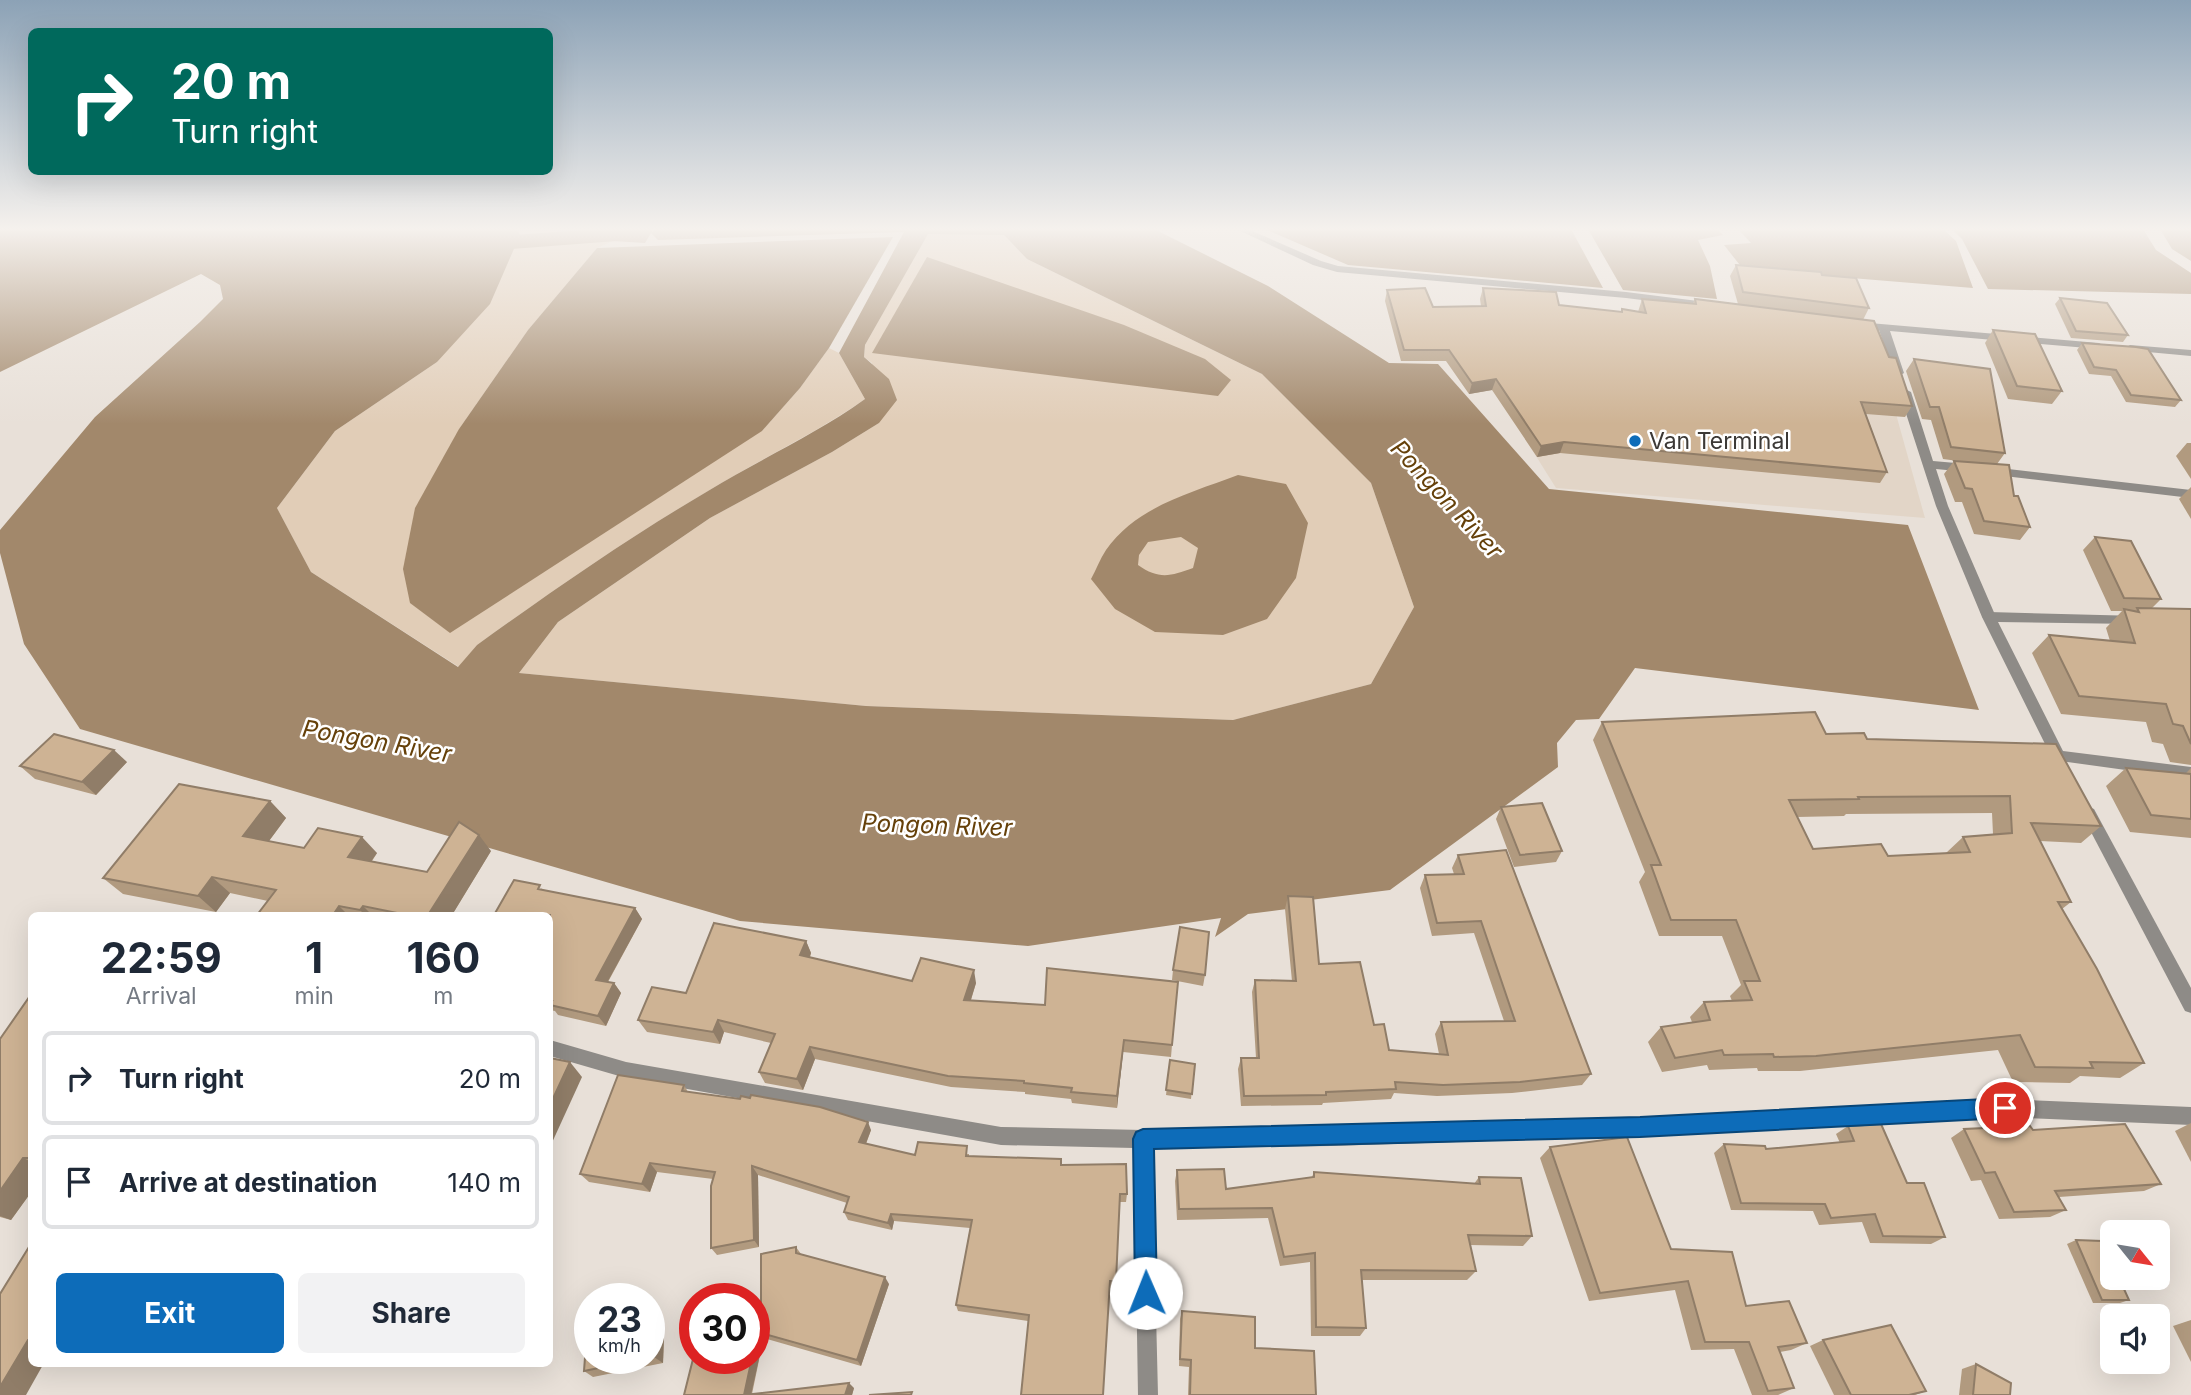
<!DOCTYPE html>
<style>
body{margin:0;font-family:Inter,sans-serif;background:#f2f2f3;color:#1f2937;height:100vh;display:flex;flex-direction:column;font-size:26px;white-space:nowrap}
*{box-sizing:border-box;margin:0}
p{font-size:23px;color:#747a83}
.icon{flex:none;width:38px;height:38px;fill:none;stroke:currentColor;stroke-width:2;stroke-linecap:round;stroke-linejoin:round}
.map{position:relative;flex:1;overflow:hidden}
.details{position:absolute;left:28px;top:912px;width:525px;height:455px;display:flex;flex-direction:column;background:#fff;border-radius:10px;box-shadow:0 7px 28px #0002}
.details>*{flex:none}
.top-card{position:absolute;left:28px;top:28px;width:525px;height:147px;border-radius:10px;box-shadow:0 7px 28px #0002;background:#00695c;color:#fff;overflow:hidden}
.needle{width:46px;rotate:120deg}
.controls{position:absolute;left:2100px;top:1220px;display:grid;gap:14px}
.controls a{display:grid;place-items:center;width:70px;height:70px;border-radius:10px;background:#fff;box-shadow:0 7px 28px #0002;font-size:35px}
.speed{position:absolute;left:574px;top:1283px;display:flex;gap:14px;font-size:35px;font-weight:700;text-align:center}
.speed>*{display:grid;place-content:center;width:91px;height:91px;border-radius:50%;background:#fff;box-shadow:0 7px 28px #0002;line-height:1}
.speed small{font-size:18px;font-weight:400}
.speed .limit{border:10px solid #d22;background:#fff;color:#111}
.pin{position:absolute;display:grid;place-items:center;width:60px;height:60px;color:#fff;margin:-30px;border:4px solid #fff;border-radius:50%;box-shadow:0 2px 7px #0007}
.me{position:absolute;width:77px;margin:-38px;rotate:359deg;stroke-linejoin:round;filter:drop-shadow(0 0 5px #0008)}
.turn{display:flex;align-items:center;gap:24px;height:147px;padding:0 28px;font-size:32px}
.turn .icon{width:91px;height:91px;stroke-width:2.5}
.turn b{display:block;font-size:49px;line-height:60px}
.eta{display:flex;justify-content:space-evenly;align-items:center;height:119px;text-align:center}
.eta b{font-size:42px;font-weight:700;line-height:49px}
.button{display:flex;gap:14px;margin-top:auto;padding:14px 28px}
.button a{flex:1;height:80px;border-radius:10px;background:#0d6cb9;color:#fff;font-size:28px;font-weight:700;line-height:80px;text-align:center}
.button a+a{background:#f2f2f3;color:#1f2937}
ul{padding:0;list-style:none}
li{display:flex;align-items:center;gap:21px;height:94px;margin:0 14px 10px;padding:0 14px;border:4px solid #e0e1e3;border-radius:10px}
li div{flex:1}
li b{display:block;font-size:26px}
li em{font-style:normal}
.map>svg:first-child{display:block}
.built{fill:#e2d5c7}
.green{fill:#e1cdb7}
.water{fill:#a2886b;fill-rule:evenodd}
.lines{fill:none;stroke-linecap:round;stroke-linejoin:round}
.canal{fill:#a2886b;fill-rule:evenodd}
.minor{fill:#8e8b87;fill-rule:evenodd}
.tertiary{fill:#8e8b87;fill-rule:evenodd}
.wall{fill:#b19a7f;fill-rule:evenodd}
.shaded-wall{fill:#907d68}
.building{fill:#ceb394;stroke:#907d68;stroke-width:2;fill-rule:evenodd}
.route{fill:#0d6cb9;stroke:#084678;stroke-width:2}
.poi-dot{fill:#0d6cb9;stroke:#fff;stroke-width:2.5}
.labels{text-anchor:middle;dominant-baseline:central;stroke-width:5;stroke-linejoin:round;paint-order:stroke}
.poi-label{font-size:23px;fill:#3c3936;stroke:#fff;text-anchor:start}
.water-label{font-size:24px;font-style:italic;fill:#654009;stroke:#fff}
</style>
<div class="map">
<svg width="2191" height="1395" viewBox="0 0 2191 1395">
<rect width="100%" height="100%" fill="#e8e0d8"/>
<path class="built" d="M1479,365L1891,396L1925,518L1556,488Z"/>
<g class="green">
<path d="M517,229H620L613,241L597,248L528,330L459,429L762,431L800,388L829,348L839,353L865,399C815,434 760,459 708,491C628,538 552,591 477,645L459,667L311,572L277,508L335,431L437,362L520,236Z"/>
<path d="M928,233L1004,235L1027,259L1262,374L1371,483L1414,607L1371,684L1233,720L866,706L519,673L558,622L710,518L832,452L879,423L872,363L864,357L865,345Z"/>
</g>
<g class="water">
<path d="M0,229H517L520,235L490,304L437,362L335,431L277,508L311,572L458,667L477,645C552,591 628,538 708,491C760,459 815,435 865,399L839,353L904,232L658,240L651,233L645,243L613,241L620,229H652V232L656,229H1154L1268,286L1389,363L1438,364L1549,489L1908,525L1979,710L1635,668L1599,719L1576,720L1557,743L1558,767L1390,890L1302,901L1287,909L1248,914L1215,937L1221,918L1028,946L740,921L80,729L24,644L0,553V530L95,417L200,322L223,299L220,285L201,274L0,372ZM928,234L1004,235L1027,259L1262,374L1371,483L1414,607L1371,684L1233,720L866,706L519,673L558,622L710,518L832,452L879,423L897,400L889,379L864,357L865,345Z"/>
<path d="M1265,229H1571L1603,288L1348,265Z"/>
<path d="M1588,229H1717L1723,235L1698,240L1710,266L1717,299L1623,290Z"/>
<path d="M1738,229H1943L1956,241L1973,288L1743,269L1724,245L1751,243Z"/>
<path d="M1952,229H2143L2156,250L2191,273V294L1988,289L1962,239Z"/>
<path d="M2160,229H2191V261L2172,249Z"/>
<path d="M893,237L829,348L800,388L762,431L450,633L410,603L403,569L415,508L459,429L528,330L597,248Z"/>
<path d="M927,257L1124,325L1205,359L1231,380L1218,396L872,353Z"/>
<path d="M1238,475L1286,484L1308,523L1296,578L1267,619L1223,635L1155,632L1115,609L1091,579C1096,570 1100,559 1106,550C1137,506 1191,493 1238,475ZM1181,537L1198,548L1193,568C1171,576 1159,580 1138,565L1139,555L1148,542Z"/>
</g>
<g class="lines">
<path class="canal" d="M595,229H624L628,234L625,239L617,241L473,252L465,250L461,245L465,240L473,238Z"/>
<g class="minor">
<path d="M1236,229H1248L1321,261L1338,266L1626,292L1706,302L1711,305L1706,308L1626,298L1337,272L1313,265Z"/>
<path d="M1858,322L2099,343L2104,346L2099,349L1890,331L1904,373L1899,376L1894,373L1879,330L1854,327V323Z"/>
<path d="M2130,345L2191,350V356L2126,350L2125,348Z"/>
<path d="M1905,389L1911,392L1933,461L1967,464L1973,468L1967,472L1936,469L1948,506L1996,617L1994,620L1989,622L1982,617L1936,506L1899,392Z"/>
<path d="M1991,467L2191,490V498L1987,474V468Z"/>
<path d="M2089,807L2094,809L2191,988V1013L2185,1011L2081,813L2084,809Z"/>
<path d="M550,1040L626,1062L1001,1127L1143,1130L1331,1128L1640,1118L2005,1099L2191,1107V1125L2005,1117L1640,1136L1331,1146L1152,1148L1158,1395H1138L1134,1148L1001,1145L626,1078L550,1056Z"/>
</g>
<path class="tertiary" d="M1989,612L2139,616L2141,619L2134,624L1998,622L2063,751L2191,767V779L2053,760L1982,617Z"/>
</g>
<g class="wall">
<path d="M1736,265L1822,275L1869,308L1863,320L1738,304L1730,276Z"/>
<path d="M1483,288L1559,305L1621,312L1622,309L1638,312L1642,299L1693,303L1695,299L1889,357L1912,406L1905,417L1866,414L1887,472L1880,483L1560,453L1537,457L1492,390L1469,394L1446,361H1401L1385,301L1387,290L1433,307L1481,306L1480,299Z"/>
<path d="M2060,298L2128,335L2123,342L2071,338L2055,304Z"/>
<path d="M1993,330L2062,391L2052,404L2008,399L1985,343Z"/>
<path d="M2082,343L2181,400L2175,407L2126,402L2111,376L2089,374L2077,350Z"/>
<path d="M1914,359L2005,453L1997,464L2030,527L2020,540L1974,534L1962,502H1955L1944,474L1954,461H1958L1943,459L1931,420L1922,419L1906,371Z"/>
<path d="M2187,443H2191V479L2176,456Z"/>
<path d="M2191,487V519L2179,499Z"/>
<path d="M2095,537L2161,599L2152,608L2191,609V765L2170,762L2163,744L2152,742L2146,722L2061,714L2032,653L2049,635L2110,641L2106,628L2122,611H2111L2083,550Z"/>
<path d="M1602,722L1826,734L1867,739L2101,826L2081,843L2040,841L2071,902L2062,909L2144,1063L2120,1078L2080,1076L2070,1083L2013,1082L1998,1050L1800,1071H1758L1757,1068L1709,1070L1707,1065L1662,1072L1648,1042L1661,1027L1692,1022L1690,1017L1704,1002L1732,1001L1730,996L1741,985L1722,936H1659L1639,882L1645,872L1593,740ZM1992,813L1993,834L1963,837L1946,853L1888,856L1813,849L1797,817L1844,816L1846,814Z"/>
<path d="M127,762L96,795L35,779L20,766Z"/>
<path d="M2126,768L2185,774L2191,768V838L2130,832L2106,786Z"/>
<path d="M270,801L286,818L269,841L304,848L377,853L372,861L427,872L491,851L452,915H257L268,901L230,893L216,912L123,894L103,878Z"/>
<path d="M1501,807L1562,851L1556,862L1514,867L1496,819Z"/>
<path d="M1458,855L1591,1074L1582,1085L1512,1093L1437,1096L1394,1093L1391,1099L1323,1103L1322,1105L1241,1106L1238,1069L1241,1058H1256L1252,992L1255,980L1292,981L1285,909L1288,896L1319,964L1374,1025L1389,1050L1439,1054L1435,1034L1441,1022L1504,1021L1474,933L1432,936L1420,888L1425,875L1454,874L1452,868Z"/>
<path d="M540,885L542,890L635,908L642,919L608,982L614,983L621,993L606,1026L558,1015L555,1011L550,1010V915Z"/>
<path d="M806,941L811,953L810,958L912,981L976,983L971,1000L1172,1045L1171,1057L1123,1052L1117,1108L1072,1103L1071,1099L1025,1094V1092L951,1087L815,1059L803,1090L765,1083L759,1072L771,1043L724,1032L720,1044L647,1032L638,1020L686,993Z"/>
<path d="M1173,970L1205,975L1203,986L1172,980Z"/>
<path d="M32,993V1191L11,1220L0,1217V1039Z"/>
<path d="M1170,1060L1195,1064L1191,1099L1166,1095Z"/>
<path d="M684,1085L688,1092L871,1130L866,1144L915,1155L969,1154V1157L1062,1165L1127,1194L1126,1202H1119L1115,1288H1110L1028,1321L958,1311L956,1305L970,1228L894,1221L892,1230L848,1220L844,1212L847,1203L758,1175L759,1247L717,1255L711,1248L713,1179L657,1172L650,1192L589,1182L580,1174Z"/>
<path d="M2191,1123V1162L2175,1131Z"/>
<path d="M1848,1126L1907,1183L1945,1237L1931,1244L1870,1243L1862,1222L1819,1225L1813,1211L1731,1210L1714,1153L1724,1144L1766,1149L1840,1143L1836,1134Z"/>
<path d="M1964,1129L2033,1130L2161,1184L2144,1191L2059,1197L2066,1210L2050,1217L1999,1219L1981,1180L1971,1181L1951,1138Z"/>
<path d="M1550,1147L1671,1249L1746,1306L1807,1343L1791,1350L1780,1352L1794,1388L1778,1395H1752L1734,1349L1691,1350L1675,1290L1589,1301L1540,1158Z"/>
<path d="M1177,1170L1226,1189L1312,1177L1314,1172L1474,1184L1479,1177L1532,1236L1523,1246L1470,1245L1476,1271L1467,1280H1361L1366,1328L1360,1336H1311L1310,1262L1280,1266L1268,1218L1177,1220L1175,1181Z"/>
<path d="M2076,1240L2129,1300L2120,1303H2093L2067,1244Z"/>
<path d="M796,1247L801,1254L889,1284L861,1366L767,1339L764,1336L752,1394L854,1388L852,1395H684L761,1312Z"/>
<path d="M1182,1311L1255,1348L1316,1395H1188L1189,1367L1179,1366L1180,1319Z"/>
<path d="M2191,1320V1362L2173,1326Z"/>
<path d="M664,1336L663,1363L593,1377L584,1371Z"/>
<path d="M1823,1340L1926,1391L1915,1395H1834L1810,1346Z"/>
<path d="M1976,1364L2010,1395H1959L1962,1369Z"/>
</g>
<g class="shaded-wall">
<path d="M1496,379L1492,390L1469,394L1472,383Z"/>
<path d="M1564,442L1560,453L1537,457L1541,446Z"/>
<path d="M114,750L127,762L96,795L82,782Z"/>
<path d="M270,801L286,818L260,853L243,836Z"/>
<path d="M479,835L491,851L452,915H428Z"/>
<path d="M362,837L377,853L363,873L348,857Z"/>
<path d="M212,877L230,893L216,912L198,896Z"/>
<path d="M339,906L348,915H333Z"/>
<path d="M363,906L372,915H365L360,910Z"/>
<path d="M635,908L642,919L603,990L596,980Z"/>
<path d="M806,941L811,953L805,968L800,955Z"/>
<path d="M974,970L976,983L967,1012L964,1000Z"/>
<path d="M614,983L621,993L606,1026L598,1016Z"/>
<path d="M718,1020L724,1032L720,1044L713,1032Z"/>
<path d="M1124,1040L1123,1052L1117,1108V1096Z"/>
<path d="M810,1047L815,1059L803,1090L797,1079Z"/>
<path d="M570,1062L582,1077L550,1147V1105Z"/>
<path d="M868,1122L871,1130L863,1151L859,1142Z"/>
<path d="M23,1158L32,1162V1191L11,1220L0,1216V1191Z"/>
<path d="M650,1163L657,1172L650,1192L642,1184Z"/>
<path d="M752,1166L758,1175L759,1247L754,1240Z"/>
<path d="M891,1214L894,1221L892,1230L888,1223Z"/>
<path d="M885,1277L889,1284L861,1366L857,1360Z"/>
<path d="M761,1316V1333L764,1336L751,1395H744L752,1358H754V1347Z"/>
<path d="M656,1329L664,1336L663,1363L654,1357Z"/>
<path d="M28,1340L32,1341V1363H44L26,1395H0V1387Z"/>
<path d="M849,1383L854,1388L852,1395H845Z"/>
</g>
<g class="building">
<path d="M1736,265L1821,272L1822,275L1856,278L1869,308L1743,292Z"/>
<path d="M1425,288L1433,307L1486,306L1483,288L1556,292L1559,305L1622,312V309L1646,313L1642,299L1696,304L1695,299L1874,321L1889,357L1896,358L1912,406L1861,402L1887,472L1564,442L1541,446L1496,379L1472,383L1449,350H1404L1387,290Z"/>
<path d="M2060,298L2107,303L2128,335L2076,331Z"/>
<path d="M1993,330L2035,334L2062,391L2017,386Z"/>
<path d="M2082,343L2136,347L2148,349L2181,400L2131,395L2116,370L2094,367Z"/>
<path d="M1914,359L1990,369L2005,453L1951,447L1939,407H1930Z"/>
<path d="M1954,461L2009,465L2014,496H2018L2030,527L1984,521L1972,489L1965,488Z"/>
<path d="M2095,537L2131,541L2161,599L2124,598Z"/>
<path d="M2137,608L2191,609V744L2183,726L2173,724L2166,704L2079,696L2049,635L2135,643L2124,609L2139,612Z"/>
<path d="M1815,712L1826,734L1864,733L1867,739L2056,744L2101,826L2031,823L2071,902H2058L2097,969L2144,1063L2090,1062L2093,1068L2035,1067L2020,1035L1816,1056L1774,1057L1773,1054L1724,1055L1722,1050L1675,1058L1661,1027L1710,1020L1704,1002L1752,1000L1744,981H1760L1736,920H1671L1651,865H1661L1602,722ZM2010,796L2012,833L1963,837L1970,852L1888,856L1881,844L1813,849L1789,800L1859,799L1858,797Z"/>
<path d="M54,734L114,750L82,782L20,766Z"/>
<path d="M2126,768L2191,774V819L2151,815Z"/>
<path d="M179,784L270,801L243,836L304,848L318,828L362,837L348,857L427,872L459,822L479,835L428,915H407L363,906L360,910L339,906L333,915H257L276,890L212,877L198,896L103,878Z"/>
<path d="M1542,803L1562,851L1520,855L1501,807Z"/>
<path d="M1506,850L1591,1074L1520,1082L1443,1085L1395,1082L1396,1089L1326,1092V1095L1244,1096L1241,1058H1259L1255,980L1296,981L1288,896L1313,897L1319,964L1360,962L1374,1025L1384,1024L1389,1050L1448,1055L1441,1022L1515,1021L1481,921L1437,923L1425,875L1464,874L1458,855Z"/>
<path d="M514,880L540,885L538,889L635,908L596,980L614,983L598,1016L550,1005L552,1001H550V915H494Z"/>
<path d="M714,923L806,941L800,955L912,981L921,958L974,970L964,1000L1045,1005L1047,968L1178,982L1172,1045L1124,1040L1117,1096L1071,1092L1072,1088L1024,1083V1081L948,1076L810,1047L797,1079L759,1072L775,1034L718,1020L713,1032L638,1020L652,987L686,993Z"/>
<path d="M1180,927L1209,932L1205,975L1173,970Z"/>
<path d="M32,993V1158H23L0,1191V1039Z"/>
<path d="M550,1058L570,1062L550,1105Z"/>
<path d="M1170,1060L1195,1064L1192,1094L1166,1090Z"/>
<path d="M618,1075L684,1085L682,1091L740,1099L741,1096L750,1098L751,1095L820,1107L868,1122L859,1142L915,1155L918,1142L967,1146L966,1156L1061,1159V1165L1126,1164L1127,1194H1120L1116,1281H1110L1103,1395H1021L1029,1315L956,1305L972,1220L891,1214L888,1223L844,1212L849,1197L752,1166L754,1240L711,1248V1186L715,1172L650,1163L642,1184L580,1174Z"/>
<path d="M1881,1124L1907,1183H1924L1945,1237L1883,1236L1875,1214L1831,1218L1825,1204L1741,1203L1724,1144L1765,1146L1766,1149L1854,1141L1848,1126Z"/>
<path d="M2125,1124L2161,1184L2055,1191L2066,1210L2014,1212L1995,1172L1985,1173L1964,1129L2030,1126L2033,1130Z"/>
<path d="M1627,1137L1671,1249L1732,1252L1746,1306L1789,1301L1807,1343L1778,1347L1794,1388L1768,1391L1749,1342H1705L1688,1281L1600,1293L1550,1147Z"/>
<path d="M1224,1169L1226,1189L1314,1177V1172L1480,1184L1479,1177L1521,1178L1532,1236L1468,1235L1476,1271L1361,1270L1366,1328L1316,1327L1315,1253L1284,1257L1272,1208L1179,1209L1177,1170Z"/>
<path d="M2076,1240L2102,1241L2112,1263V1278H2119L2129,1300H2102Z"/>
<path d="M32,1242V1340H28L0,1387V1294Z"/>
<path d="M796,1247V1253L885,1277L857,1360L761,1333V1316L754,1347V1312H761V1254Z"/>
<path d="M1182,1311L1255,1317V1348L1314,1351L1316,1395H1190L1191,1360L1180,1359Z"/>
<path d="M1891,1325L1926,1391L1909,1395H1851L1823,1340Z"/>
<path d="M656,1329L654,1357L649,1358V1331Z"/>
<path d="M590,1343V1358H648L584,1371L586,1344Z"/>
<path d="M695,1351V1358H752L744,1395L849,1383L845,1395H684Z"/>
<path d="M1976,1364L2011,1383L2010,1395H1973Z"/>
<path d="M912,1392L911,1395H869Z"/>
</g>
<linearGradient id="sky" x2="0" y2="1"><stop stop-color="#8ca2b6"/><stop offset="0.54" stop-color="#f5f1ed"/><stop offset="1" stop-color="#f5f1ed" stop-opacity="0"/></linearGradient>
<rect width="2191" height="424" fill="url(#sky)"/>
<path class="route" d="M2005,1098L2013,1101L2015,1108L2013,1115L2005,1118L1640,1137L1154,1149L1157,1293L1154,1301L1146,1304L1138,1301L1135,1293L1133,1139L1136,1132L1143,1129L1640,1117Z"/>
<circle class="poi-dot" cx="1635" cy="441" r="7"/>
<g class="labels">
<g class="poi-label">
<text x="1649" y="441">Van Terminal</text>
</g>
<g class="water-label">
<text transform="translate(1447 499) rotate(47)">Pongon River</text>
<text transform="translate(377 741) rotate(10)">Pongon River</text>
<text transform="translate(937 825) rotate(2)">Pongon River</text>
</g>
</g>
</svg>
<div class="controls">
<a><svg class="needle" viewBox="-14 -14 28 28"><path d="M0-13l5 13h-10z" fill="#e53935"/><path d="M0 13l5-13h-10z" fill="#747a83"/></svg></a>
<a><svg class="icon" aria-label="sound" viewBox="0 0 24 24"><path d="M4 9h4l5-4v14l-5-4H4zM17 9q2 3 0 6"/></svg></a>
</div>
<div class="speed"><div>23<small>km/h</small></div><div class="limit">30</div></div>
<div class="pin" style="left:2005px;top:1108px;background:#d93025"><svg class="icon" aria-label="arrive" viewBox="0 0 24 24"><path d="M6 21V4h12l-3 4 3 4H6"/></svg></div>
<svg class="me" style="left:1146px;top:1293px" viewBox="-20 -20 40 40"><circle r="19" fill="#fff"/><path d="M0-13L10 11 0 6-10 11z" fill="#0d6cb9"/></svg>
<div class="top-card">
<div class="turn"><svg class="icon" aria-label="right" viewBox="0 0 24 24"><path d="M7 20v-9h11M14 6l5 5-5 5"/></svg><div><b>20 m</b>Turn right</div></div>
</div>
<section class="details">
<div class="eta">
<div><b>22:59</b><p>Arrival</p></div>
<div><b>1</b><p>min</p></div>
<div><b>160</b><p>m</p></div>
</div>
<ul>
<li><svg class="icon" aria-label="right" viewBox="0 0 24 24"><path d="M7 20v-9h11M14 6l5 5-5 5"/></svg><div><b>Turn right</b></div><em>20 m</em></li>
<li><svg class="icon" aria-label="arrive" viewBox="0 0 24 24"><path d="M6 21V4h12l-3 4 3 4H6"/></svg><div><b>Arrive at destination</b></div><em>140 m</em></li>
</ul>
<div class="button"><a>Exit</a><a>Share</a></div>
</section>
</div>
